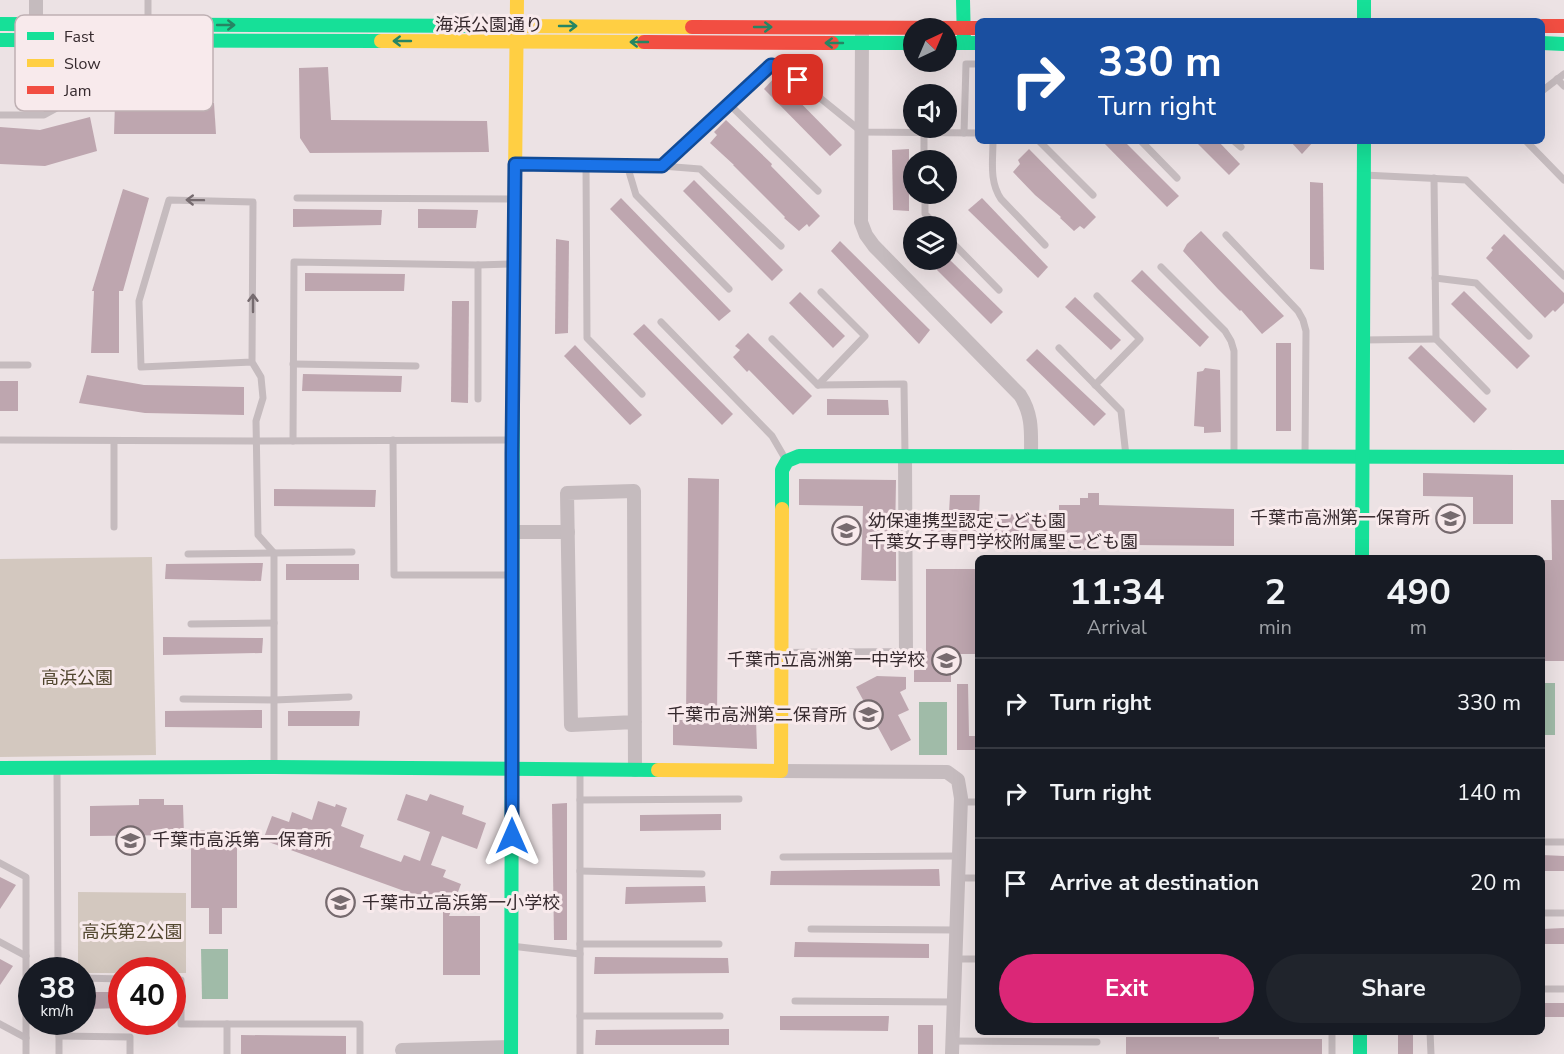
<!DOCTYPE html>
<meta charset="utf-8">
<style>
body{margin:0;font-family:"Nunito Sans","Noto Sans JP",sans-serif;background:#20242c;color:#f1f3f6;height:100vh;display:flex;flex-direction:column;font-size:22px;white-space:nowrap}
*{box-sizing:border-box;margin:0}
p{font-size:20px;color:#9ea1a6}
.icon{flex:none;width:33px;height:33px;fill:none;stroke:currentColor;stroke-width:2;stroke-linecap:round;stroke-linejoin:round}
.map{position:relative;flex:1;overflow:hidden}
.panel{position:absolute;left:975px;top:555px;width:570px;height:480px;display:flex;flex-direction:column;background:#171b24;border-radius:9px;box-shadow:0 6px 24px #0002}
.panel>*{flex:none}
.hud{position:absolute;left:975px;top:18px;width:570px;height:126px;border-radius:9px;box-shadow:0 6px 24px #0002;background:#1a4fa0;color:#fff;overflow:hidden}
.needle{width:39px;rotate:44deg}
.controls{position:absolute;left:903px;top:18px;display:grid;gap:12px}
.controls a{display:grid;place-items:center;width:54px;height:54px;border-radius:50%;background:#171b24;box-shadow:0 6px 24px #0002;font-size:30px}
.speed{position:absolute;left:18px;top:957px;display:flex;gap:12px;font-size:30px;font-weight:700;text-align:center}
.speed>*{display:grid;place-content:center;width:78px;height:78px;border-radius:50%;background:#171b24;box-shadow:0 6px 24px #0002;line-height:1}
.speed small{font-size:15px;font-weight:400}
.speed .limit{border:9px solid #d22;background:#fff;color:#111}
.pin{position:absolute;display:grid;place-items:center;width:51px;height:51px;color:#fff;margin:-26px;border-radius:12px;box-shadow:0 3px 9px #0006}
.me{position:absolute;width:66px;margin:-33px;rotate:0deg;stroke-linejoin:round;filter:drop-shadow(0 0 4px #0008)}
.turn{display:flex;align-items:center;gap:21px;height:126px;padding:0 24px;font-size:27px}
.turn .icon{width:78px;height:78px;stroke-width:2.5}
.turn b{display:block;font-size:42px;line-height:51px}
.eta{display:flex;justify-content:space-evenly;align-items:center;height:102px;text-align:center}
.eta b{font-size:36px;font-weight:700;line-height:42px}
.primary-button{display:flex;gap:12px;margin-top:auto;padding:12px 24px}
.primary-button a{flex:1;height:69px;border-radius:36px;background:#db2777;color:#fff;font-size:24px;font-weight:700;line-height:69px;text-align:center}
.primary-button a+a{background:#20242c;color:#f1f3f6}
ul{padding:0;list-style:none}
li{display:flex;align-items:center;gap:18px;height:90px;padding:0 24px;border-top:2px solid #363941}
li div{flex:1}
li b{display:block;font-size:22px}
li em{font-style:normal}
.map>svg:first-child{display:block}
.green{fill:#d3c8bf}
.water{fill:#a0bba8}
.building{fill:#bea6af}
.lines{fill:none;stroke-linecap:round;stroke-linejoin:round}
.lane{stroke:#c5bbbe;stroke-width:7}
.street{stroke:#c5bbbe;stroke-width:14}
.fast{stroke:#16e098;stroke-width:14}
.slow{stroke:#ffcf43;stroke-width:14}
.jam{stroke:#f24e42;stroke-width:14}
.oneway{stroke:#268563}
.oneway2{stroke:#766b6f}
.route-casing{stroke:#114b97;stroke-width:15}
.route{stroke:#1a73e8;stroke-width:10}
.labels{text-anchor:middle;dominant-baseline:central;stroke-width:6;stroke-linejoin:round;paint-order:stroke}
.street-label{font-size:18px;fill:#362a2e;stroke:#f8eaec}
.poi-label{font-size:18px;fill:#362a2e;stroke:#f8eaec;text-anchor:end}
.park-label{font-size:18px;fill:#524730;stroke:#f8eaec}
.key{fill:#f8eaec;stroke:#beb0b3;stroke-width:1.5}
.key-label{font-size:16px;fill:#362a2e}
</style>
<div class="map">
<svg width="1564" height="1054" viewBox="0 0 1564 1054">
<rect width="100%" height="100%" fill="#ece2e4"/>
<g class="green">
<path d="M152,557L156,755L0,757V559Z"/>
<path d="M78,892L186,893V973H173L172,970H122L121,973H83L82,970H78Z"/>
</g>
<g class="water">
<rect x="1542" y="683" width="13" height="52"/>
<rect x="919" y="702" width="28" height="53"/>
<path d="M201,949H228V999H202Z"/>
</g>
<g class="building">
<path d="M328,67L331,120L487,121L489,152L310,153L300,138L299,68Z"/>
<path d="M775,77L842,145L830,156L764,89Z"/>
<path d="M115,103H214L216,134H114Z"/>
<path d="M90,117L97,151L45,166L0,164V127L40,130Z"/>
<path d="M726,120L772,164L771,166L820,216L809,227L807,224L799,231L784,218L785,217L733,165H734L710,143L717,135L714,132Z"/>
<path d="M1102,141H1124L1179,196L1167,207Z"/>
<path d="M1195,141H1218L1240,164L1229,175Z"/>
<path d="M1290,141H1314L1302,154Z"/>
<path d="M909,149V211L893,210L892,150Z"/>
<path d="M1029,149L1096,217L1084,229L1080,226L1074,231L1060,218L1061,217L1035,195L1013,172L1020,164L1018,160Z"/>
<path d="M694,180L783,270L772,281L683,191Z"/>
<path d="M1310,182L1323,183L1324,270L1310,269Z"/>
<path d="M123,189L149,198L123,291H119V353H91L94,291H92Z"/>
<path d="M621,198L731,311L719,321L610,209Z"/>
<path d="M982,198L1048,267L1038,278L968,210Z"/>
<path d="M293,209L382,210L381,225L293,227Z"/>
<path d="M418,209L478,210L476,228H418Z"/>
<path d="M1201,231L1284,316L1262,334L1241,310L1240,311L1218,289L1183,251L1187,244Z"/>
<path d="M1504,234L1564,293V303L1555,312L1553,310L1545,318L1486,258L1493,250L1491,248Z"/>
<path d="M556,239L569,241L568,333L555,334Z"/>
<path d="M840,241L930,330L919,344L831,251Z"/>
<path d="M927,260H950L1003,312L991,324Z"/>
<path d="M1142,270L1209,337L1200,347L1131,281Z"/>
<path d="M305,273L405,274L404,291H305Z"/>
<path d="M1464,291L1530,356L1517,369L1451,304Z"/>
<path d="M800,292L845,336L833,348L789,303Z"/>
<path d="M1075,297L1121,340L1111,350L1065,307Z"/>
<path d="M452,301H469L468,403L451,402Z"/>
<path d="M644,324L733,414L722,425L633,334Z"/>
<path d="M748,333L812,396L793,415L749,370L747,372L733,357L740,350L735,346Z"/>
<rect x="1276" y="343" width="15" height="88"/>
<path d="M575,345L642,415L630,425L564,356Z"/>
<path d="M1421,345L1487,409L1474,423L1408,358Z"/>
<path d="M1037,349L1106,414L1094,426L1026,360Z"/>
<path d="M1205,368L1220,370L1221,432L1204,433V427L1194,426L1197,372L1203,371Z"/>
<path d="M303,374L402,376L401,392L302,391Z"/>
<path d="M87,375L144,385L244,387V415L145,413L79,403Z"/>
<rect x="0" y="381" width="18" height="30"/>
<path d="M827,399L888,400L889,415H827Z"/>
<path d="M1423,473L1513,475V524H1473V497L1423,496Z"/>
<path d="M688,478L719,479L717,720L756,719L757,749L673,745V720H686Z"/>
<path d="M799,479L896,480L895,541H896V581L861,580L863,506L799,505Z"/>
<path d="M274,489L376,490L375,507L274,506Z"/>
<path d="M1088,493H1099V505L1234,509V546L1134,545V541L1096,540V550L1060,549V544L931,541V513H949L950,495H980L979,514L1059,515V505H1080V498H1088Z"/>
<path d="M1551,500H1564V661H1542V560H1552Z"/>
<path d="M263,563L261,581L165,579L166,564Z"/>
<rect x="286" y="564" width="73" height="16"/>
<path d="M926,569H977V654H951V682H914V670H926Z"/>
<path d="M163,637L263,638L262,653L163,655Z"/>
<path d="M877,676L906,677V689L900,692L909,710L898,715L911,740L891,751L856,687Z"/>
<path d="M957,684H968L969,736H978V750H957Z"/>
<path d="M262,710V728L165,727V711Z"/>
<path d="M288,711H360L359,726H288Z"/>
<path d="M406,794L427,801L430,794L464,806L462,814L486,823L477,849L442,836L431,865L446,870L443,877L461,884L449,916H480V975H443V905L263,840L272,816L289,822L292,812L312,820L318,801L335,807L336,804L347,808L341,826L364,835L360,847L401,862L404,855L420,861L430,832L397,820Z"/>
<path d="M139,799H164V805H183L184,835L90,836V806L139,805Z"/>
<path d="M567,803V940H554L552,804Z"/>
<path d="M721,814V830L640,831V815Z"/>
<path d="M191,830H237V908H222V934H209V908H191Z"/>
<path d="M1542,855L1564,856V871H1542Z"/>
<path d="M939,869L940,886L770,885L771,871Z"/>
<path d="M0,877L16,885L0,909Z"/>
<path d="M705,886L706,902L625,904L626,887Z"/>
<path d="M1564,928V944H1542V929Z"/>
<path d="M795,942L929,944V958L794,957Z"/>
<path d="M595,957L728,958L729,973L594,974Z"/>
<path d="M0,959L13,966L0,985Z"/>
<path d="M89,992H122V1008L88,1009Z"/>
<rect x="1542" y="1003" width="22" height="14"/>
<path d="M780,1016H889L888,1031L780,1030Z"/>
<rect x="918" y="1025" width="15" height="29"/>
<path d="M729,1029V1045H595L596,1030Z"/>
<rect x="1398" y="1032" width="15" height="22"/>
<path d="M241,1035L346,1036V1054H241Z"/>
<path d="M1126,1037H1219V1039H1322V1054H1126Z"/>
</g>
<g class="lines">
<g class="lane">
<path d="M148,24V0"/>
<path d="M1557,79L1564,86"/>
<path d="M1542,91L1564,74"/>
<path d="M729,104L818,191"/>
<path d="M0,115H44L66,103L65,42"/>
<path d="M924,132V160"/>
<path d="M964,133L966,64H978"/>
<path d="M993,141C993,161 989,181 1001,199L1045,245"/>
<path d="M1039,141L1093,195"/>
<path d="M1141,141L1177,178"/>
<path d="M1234,141L1241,147"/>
<path d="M1526,141L1564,180"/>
<path d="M516,164L662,166L771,65L782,67L862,132L978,133"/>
<path d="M586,165L587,338L642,394"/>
<path d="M627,165L636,195L729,289"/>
<path d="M662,166L700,169L781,246"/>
<path d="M1364,175L1466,180L1564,276"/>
<path d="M1434,178L1436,339L1487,391"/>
<path d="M925,194V214L937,226"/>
<path d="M297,198L515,199"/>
<path d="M1226,235L1298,311L1303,320L1306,331L1305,456"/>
<path d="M946,236L999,290"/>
<path d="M1161,267L1225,331L1231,341L1234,351V455"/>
<path d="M1435,278L1476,283L1529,336"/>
<path d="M661,322L772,436L786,460"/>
<path d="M772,339L818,385L904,384L905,454"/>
<path d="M1363,340L1436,339"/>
<path d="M1059,348L1121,411L1126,456"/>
<path d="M252,362L141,367L139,301L169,200L253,202L252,362L261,377L263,398L256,421L258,535L274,553V765"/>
<path d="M293,364L416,366"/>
<path d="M0,365H28"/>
<path d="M818,385L865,336L821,292"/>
<path d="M1095,385L1140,339L1097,296"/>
<path d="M478,399V265"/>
<path d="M0,440L257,441L510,440"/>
<path d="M393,440L394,575H511"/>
<path d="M114,441V527"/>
<path d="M293,441L294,262L478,265L514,264"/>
<path d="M188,554L352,552"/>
<path d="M191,624L274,623"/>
<path d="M183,699L274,700L349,697"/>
<path d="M57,769L58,970"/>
<path d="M580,770V1054"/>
<path d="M580,800L739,799"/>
<path d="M961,802H978"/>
<path d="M1542,842H1564"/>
<path d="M783,857L959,856"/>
<path d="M0,863L26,877V1054"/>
<path d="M580,871L702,874"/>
<path d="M958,878H978"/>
<path d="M1542,913H1564"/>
<path d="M811,929L956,930"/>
<path d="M0,942L26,956"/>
<path d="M580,944H719"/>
<path d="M511,946L580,954"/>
<path d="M955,959H978"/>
<path d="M82,978L122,979"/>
<path d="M172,980H181V1024H360V1054"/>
<path d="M1542,989H1564"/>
<path d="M795,1001L953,1002"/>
<path d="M580,1016H720"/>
<path d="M59,1022V1054"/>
<path d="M0,1024L26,1038"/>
<path d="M227,1024V1054"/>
<path d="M1430,1032L1431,1054"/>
<path d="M59,1036L130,1037V1054"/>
<path d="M952,1041L1097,1042"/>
<path d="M1332,1054V1032"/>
</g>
<g class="street">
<path d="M36,25V0"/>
<path d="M862,35L861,222L866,235L874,246L1020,395C1033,415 1031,433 1031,456"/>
<path d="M513,532H568"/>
<path d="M782,656L906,655L905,456"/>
<path d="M635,722L571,725L567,493L634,491L635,770"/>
<path d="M781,771L947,772L958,780L961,798L952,1054"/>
<path d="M402,1050L511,1047"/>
</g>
<g class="fast">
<path d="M963,0L964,43"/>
<path d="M1364,0V21"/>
<path d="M0,24L509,26"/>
<path d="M0,40L381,41"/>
<path d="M832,43H914"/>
<path d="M946,43H978"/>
<path d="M1542,43L1564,44"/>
<path d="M782,509V470L787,461L799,456L1564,457"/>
<path d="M1362,558L1364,141"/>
<path d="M0,768L274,767L658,770"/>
<path d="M1360,1032V1054"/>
<path d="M511,1054L513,353"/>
</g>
<g class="slow">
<path d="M509,26L692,27"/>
<path d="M381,41L644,42"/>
<path d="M513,353L517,0"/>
<path d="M658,770L781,771L782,509"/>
</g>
<g class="jam">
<path d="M1542,26H1564"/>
<path d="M692,27L978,28"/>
<path d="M644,42L832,43"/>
</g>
</g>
<defs><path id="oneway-shaft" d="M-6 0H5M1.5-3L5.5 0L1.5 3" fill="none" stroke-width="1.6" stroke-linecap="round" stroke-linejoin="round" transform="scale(1.5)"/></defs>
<g class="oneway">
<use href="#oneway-shaft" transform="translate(226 25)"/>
<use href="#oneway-shaft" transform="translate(568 26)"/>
<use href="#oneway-shaft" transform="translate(763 27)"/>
<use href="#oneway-shaft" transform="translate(402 41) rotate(-180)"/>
<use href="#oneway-shaft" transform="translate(639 42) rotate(-180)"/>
<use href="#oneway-shaft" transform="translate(834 43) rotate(-180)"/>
</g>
<g class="oneway2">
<use href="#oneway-shaft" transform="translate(195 200) rotate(-179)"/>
<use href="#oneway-shaft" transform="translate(253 303) rotate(-90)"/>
</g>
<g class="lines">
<defs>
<path id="route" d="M512,836V453L515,164L662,166L771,65L782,67L798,80"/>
</defs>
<use href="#route" class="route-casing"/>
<use href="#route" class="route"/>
</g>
<defs>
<symbol id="school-ring" viewBox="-11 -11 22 22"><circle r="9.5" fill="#f8eaec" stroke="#766a6e" stroke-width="1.5"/><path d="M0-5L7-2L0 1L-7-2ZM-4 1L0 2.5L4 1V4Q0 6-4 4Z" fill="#766a6e"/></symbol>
</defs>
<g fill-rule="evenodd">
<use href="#school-ring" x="1434" y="502" width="33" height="33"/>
<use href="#school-ring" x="830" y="514" width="33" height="33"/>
<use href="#school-ring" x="930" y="644" width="33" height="33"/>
<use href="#school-ring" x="852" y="698" width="33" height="33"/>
<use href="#school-ring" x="114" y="824" width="33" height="33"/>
<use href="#school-ring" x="324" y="886" width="33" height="33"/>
</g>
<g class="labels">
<g class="street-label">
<text x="489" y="25">海浜公園通り</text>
</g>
<g class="poi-label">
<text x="1430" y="518">千葉市高洲第一保育所</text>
<text x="868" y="521" text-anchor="start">幼保連携型認定こども園<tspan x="868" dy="21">千葉女子専門学校附属聖こども園</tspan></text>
<text x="925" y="660">千葉市立高洲第一中学校</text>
<text x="847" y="715">千葉市高洲第二保育所</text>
<text x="152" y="840" text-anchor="start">千葉市高浜第一保育所</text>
<text x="362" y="903" text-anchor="start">千葉市立高浜第一小学校</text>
</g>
<g class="park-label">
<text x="77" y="678">高浜公園</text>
<text x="132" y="932">高浜第2公園</text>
</g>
</g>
<rect x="15" y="15" width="198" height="96" rx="9" class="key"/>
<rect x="27" y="32" width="27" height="8" fill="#16e098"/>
<rect x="27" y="59" width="27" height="8" fill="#ffcf43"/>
<rect x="27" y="86" width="27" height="8" fill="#f24e42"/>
<g class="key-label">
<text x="64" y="42">Fast</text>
<text x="64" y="69">Slow</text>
<text x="64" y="96">Jam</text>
</g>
</svg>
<div class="controls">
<a><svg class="needle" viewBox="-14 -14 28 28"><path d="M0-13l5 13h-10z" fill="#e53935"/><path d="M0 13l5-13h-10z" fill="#9ea1a6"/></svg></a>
<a><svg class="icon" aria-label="sound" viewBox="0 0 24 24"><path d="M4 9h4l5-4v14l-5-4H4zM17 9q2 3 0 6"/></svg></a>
<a><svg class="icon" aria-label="search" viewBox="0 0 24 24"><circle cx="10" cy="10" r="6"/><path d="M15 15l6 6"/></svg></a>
<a><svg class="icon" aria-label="layers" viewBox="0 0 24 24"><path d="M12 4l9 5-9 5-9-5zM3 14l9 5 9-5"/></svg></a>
</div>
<div class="speed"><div>38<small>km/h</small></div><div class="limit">40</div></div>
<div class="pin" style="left:798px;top:80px;background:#d93025"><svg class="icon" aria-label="arrive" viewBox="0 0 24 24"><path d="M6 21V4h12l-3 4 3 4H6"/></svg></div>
<svg class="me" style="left:512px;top:836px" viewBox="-20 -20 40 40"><path d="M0-17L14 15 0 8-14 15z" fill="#1a73e8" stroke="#fff" stroke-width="4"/></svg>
<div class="hud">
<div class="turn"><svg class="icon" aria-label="right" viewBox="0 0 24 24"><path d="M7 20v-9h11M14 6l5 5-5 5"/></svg><div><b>330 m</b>Turn right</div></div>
</div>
<section class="panel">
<div class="eta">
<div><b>11:34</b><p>Arrival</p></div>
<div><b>2</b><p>min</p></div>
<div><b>490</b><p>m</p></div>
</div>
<ul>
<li><svg class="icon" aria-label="right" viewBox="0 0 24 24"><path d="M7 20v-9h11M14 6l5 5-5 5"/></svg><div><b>Turn right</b></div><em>330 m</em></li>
<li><svg class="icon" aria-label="right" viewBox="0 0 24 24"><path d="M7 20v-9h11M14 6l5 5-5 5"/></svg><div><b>Turn right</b></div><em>140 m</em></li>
<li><svg class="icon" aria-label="arrive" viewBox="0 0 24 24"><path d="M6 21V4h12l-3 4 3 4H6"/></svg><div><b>Arrive at destination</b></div><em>20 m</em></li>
</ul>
<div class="primary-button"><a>Exit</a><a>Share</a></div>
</section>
</div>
